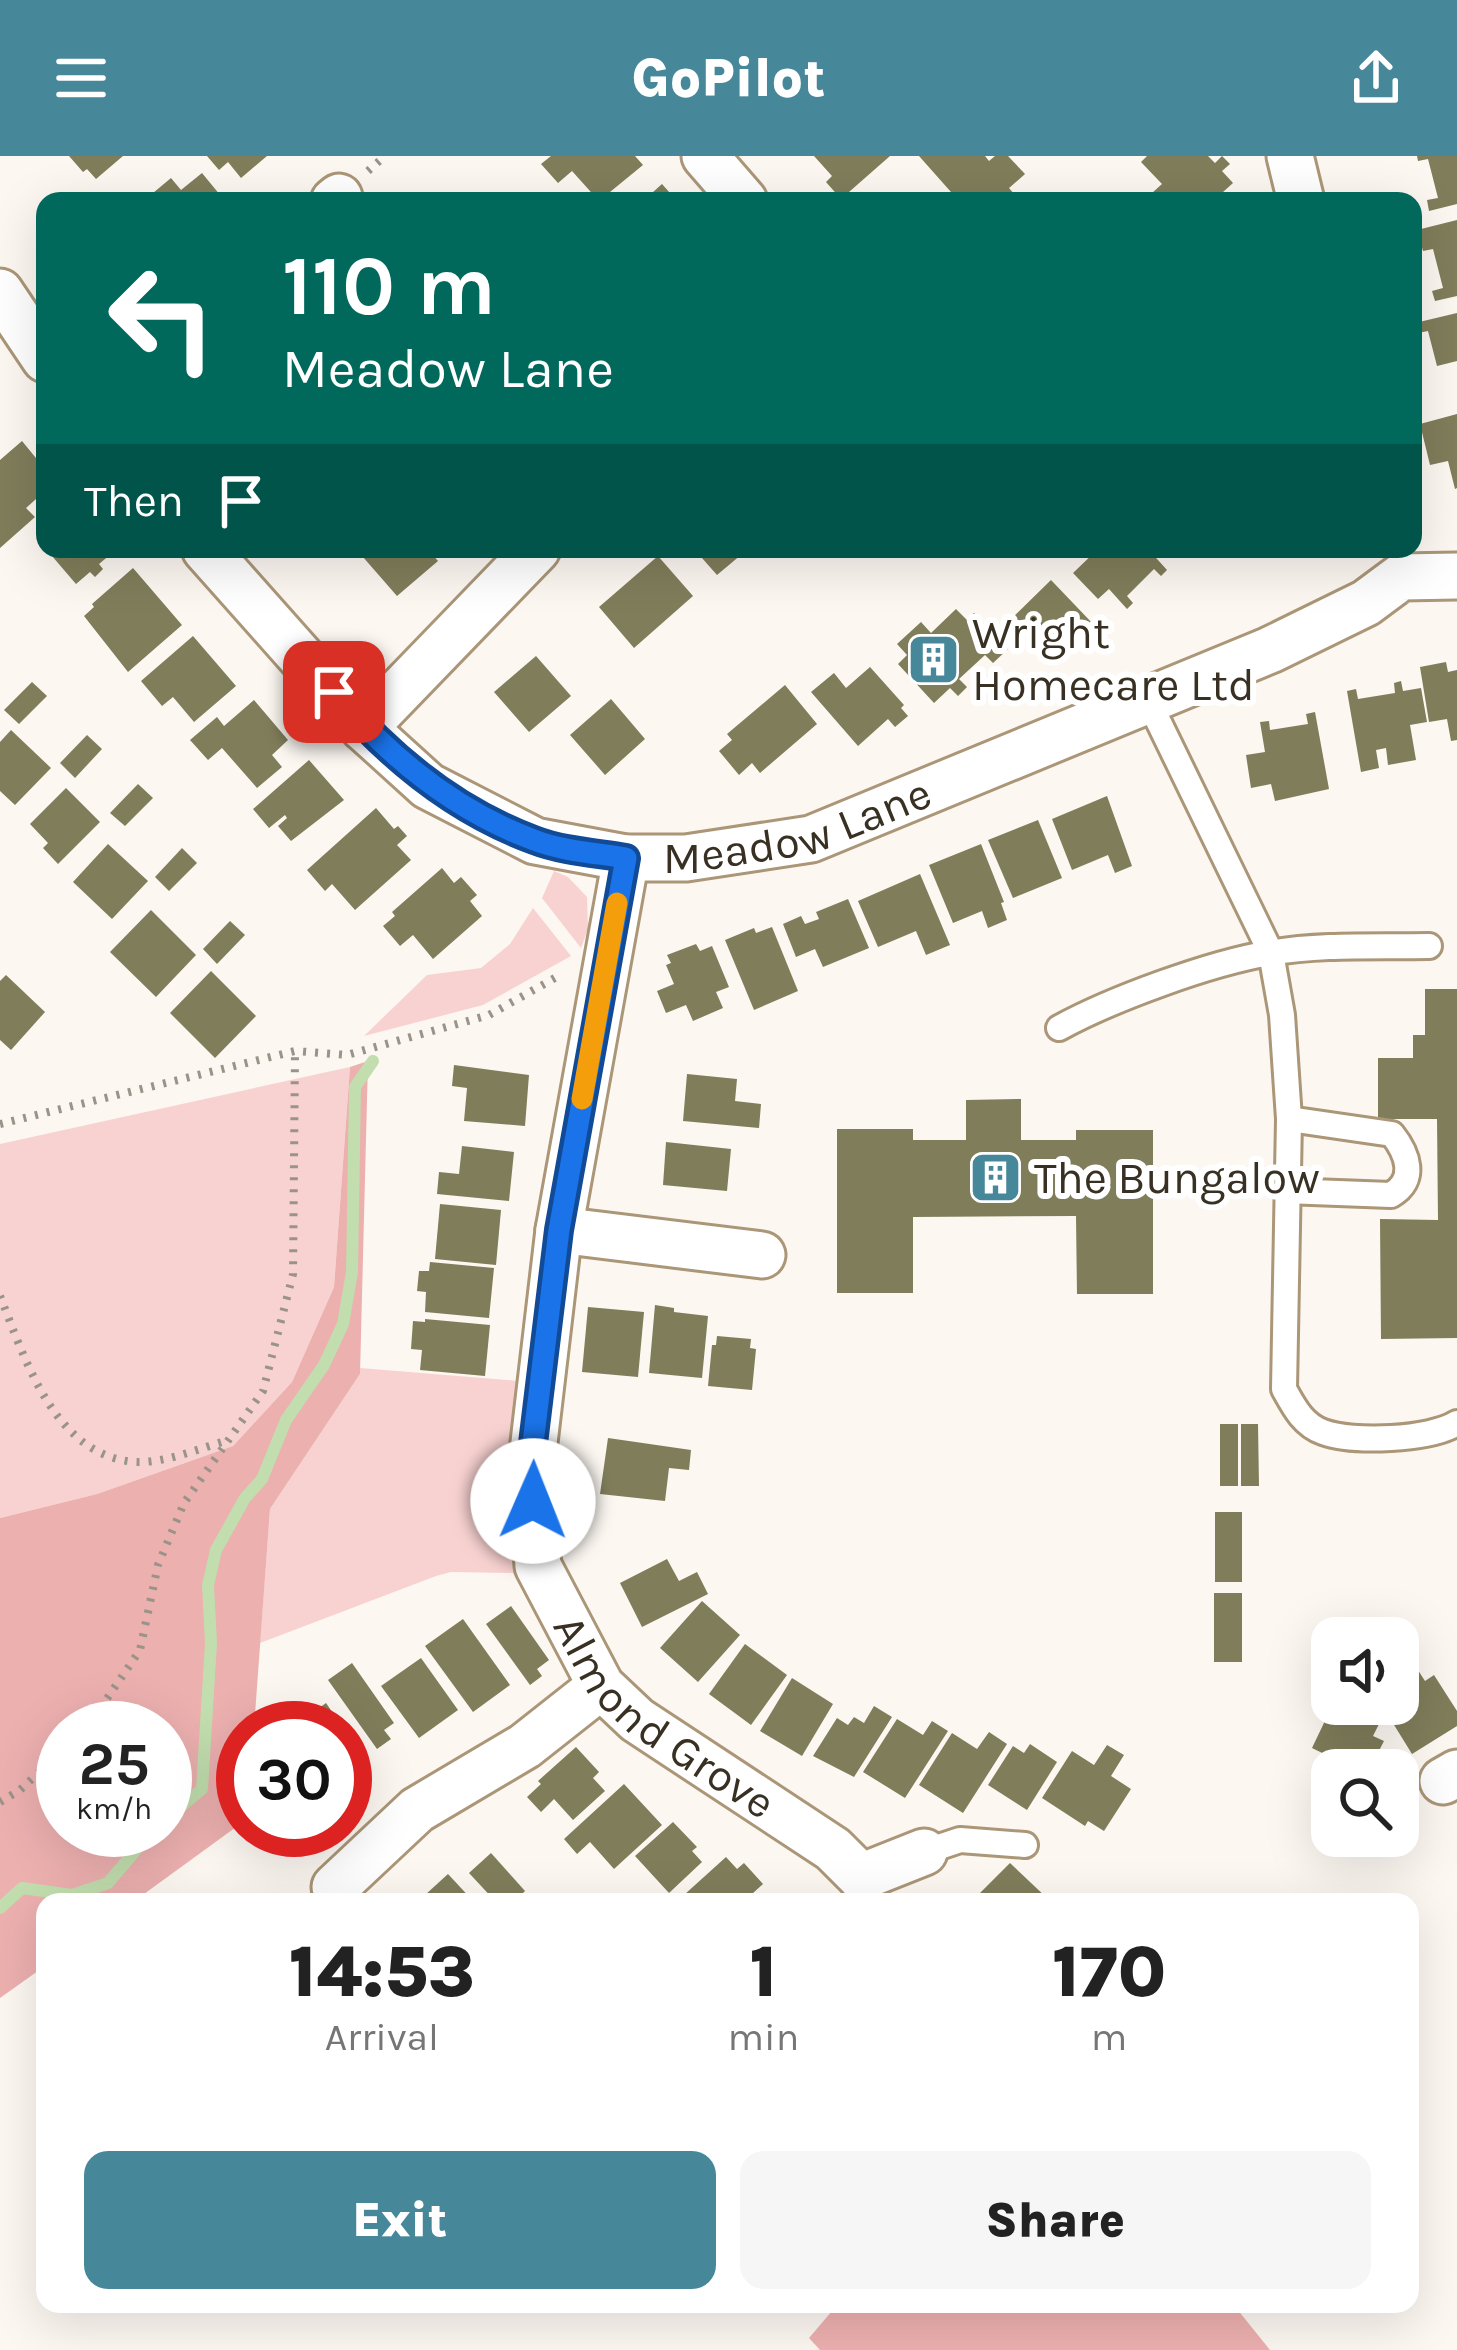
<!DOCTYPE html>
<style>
body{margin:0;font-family:Karla,sans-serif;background:#f6f6f6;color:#222;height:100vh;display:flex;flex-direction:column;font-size:45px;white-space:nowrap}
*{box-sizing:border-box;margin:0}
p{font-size:39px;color:#767676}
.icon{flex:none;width:66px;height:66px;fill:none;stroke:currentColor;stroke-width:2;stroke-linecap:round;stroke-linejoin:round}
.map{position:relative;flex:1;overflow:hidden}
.side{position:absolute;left:36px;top:1737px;width:1383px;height:420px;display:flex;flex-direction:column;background:#fff;border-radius:24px;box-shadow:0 12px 48px #0002}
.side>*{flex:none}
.top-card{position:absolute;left:36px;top:36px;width:1386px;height:366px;border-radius:24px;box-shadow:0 12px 48px #0002;background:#00695c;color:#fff;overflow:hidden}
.controls{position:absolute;left:1311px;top:1461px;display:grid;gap:24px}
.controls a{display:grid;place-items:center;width:108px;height:108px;border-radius:24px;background:#fff;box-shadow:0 12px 48px #0002;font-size:60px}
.speed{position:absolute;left:36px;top:1545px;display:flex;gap:24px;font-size:60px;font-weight:700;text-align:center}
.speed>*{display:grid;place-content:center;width:156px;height:156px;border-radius:50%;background:#fff;box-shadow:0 12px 48px #0002;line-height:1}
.speed small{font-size:30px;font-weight:400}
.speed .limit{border:18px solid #d22;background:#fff;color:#111}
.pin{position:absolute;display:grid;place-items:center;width:102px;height:102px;color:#fff;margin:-51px;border-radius:24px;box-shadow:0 6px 18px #0006}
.me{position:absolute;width:132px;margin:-66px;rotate:1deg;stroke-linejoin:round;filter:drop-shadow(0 0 9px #0008)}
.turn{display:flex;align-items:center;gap:42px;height:252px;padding:0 48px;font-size:54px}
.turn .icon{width:156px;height:156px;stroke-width:2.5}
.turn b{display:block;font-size:84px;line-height:102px}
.then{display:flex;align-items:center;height:114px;padding:0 48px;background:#0003;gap:24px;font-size:45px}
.eta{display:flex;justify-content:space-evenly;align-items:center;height:204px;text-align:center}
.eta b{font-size:72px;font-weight:800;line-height:84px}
.action{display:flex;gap:24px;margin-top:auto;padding:24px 48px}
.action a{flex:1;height:138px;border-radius:24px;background:#468899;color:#fff;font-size:48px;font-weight:800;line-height:138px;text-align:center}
.action a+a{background:#f6f6f6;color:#222}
header{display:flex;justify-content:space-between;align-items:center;height:156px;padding:0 48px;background:#468899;color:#fff;font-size:54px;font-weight:800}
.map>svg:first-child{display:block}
.green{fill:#f8d2d1}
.forest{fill:#ecb0af;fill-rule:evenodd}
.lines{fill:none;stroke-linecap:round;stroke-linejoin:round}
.stream{stroke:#c2deae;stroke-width:12}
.building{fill:#7f7d5a}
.lane-casing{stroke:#ab9677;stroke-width:30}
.street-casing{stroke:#ab9677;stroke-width:51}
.path{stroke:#999389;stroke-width:8;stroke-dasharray:3 9;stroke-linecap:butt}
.lane{stroke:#fff;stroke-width:24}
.street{stroke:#fff;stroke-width:45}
.route-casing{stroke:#114b97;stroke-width:30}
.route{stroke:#1a73e8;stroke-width:21}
.slow{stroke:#f59e0b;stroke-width:21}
.labels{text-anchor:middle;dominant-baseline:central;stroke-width:12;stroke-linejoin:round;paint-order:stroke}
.poi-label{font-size:45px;fill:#383023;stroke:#fff;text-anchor:start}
.street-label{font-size:45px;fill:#383023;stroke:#fff}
</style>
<header><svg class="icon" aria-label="menu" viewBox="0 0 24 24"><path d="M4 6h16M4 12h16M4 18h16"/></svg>GoPilot<svg class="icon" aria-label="share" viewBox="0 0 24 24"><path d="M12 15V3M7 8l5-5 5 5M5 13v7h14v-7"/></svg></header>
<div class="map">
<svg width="1457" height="2194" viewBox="0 0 1457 2194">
<rect width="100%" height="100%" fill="#fcf7f1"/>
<g class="green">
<path d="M554,715L568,721L587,741L588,773L581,792L542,742Z"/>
<path d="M533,752L571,800L483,849L364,880L427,819L481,812L510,788Z"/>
<path d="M350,911L334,1131L292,1226L233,1290L97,1338L0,1362V988Z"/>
<path d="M360,1212L519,1225L506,1347L517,1417L451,1416L436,1420L260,1487L270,1353L360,1218Z"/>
</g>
<g class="forest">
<path d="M368,905L360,1218L270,1353L254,1572H243V1666L133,1746H45V1810L0,1842V1362L97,1338L233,1290L292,1226L334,1131L350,911ZM63,1572H165V1674H63Z"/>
<path d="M838,2148H1233L1270,2194H820L809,2182Z"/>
</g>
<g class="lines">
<g class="stream">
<path d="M165,1664L202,1633L211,1487L208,1429L216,1394L245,1342L262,1323L286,1264L324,1209L343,1168L352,1116L355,931L373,905"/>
<path d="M0,1752L22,1732L72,1739L108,1727L153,1674"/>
</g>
</g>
<g class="building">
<path d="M69,0H123L96,23L87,13L83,16Z"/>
<path d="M207,0H267L241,22L228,6L219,14Z"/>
<path d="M551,0H635L643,9L599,45L572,15L558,27L541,8Z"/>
<path d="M814,0H890L841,43L826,26L832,20Z"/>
<path d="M919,0H985L989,5L995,0H1008L1025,18L1009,32L1020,45H959Z"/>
<path d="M1147,0H1208L1215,7L1222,0L1230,8L1222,15L1233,27L1213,45H1160L1152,37L1162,28L1141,6Z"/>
<path d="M1417,0H1457V48L1429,55L1427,44L1438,42L1428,3L1418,5Z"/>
<path d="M202,17L225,45H160L153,37L171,22L181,34Z"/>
<path d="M662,28L677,45H643Z"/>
<path d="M1457,64V140L1435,145L1432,135L1443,132L1433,93L1423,95L1417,74Z"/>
<path d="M1457,157V205L1437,210L1428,175L1418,177L1415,167Z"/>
<path d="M1457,258V332L1455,333L1448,305L1430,309L1420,268Z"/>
<path d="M22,285L45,313V335L26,352L35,361L0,392V304Z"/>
<path d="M46,393H117L99,408L103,413L95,421L90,416L76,428Z"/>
<path d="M356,393H428L438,405L397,440Z"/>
<path d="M694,393H748L717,419Z"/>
<path d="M1098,393H1148L1167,414L1161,420L1154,413L1127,440L1133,447L1127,453L1109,433L1098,443L1073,417Z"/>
<path d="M658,400L693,440L634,492L599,451Z"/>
<path d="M133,412L182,469L128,516L84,460L94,451L92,448Z"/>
<path d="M1051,424L1095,470L1088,476L1082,469L1067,482L1054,496L1060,503L1054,509L1011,463Z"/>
<path d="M956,453L967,464L974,457L1008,493L993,507L985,499L959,523L967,531L958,540L950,532L934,547L898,508L907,499L897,488L921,466L931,477Z"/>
<path d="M193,480L236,530L194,566L173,541L162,550L141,525Z"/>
<path d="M536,500L571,540L529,576L494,536Z"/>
<path d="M1446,506L1448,516L1457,514V584L1451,585L1447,563L1429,566L1420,511Z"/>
<path d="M870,511L904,549L901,552L908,560L895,571L888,563L858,590L811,536L834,517L846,532Z"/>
<path d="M1401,525L1403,535L1421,532L1427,566L1410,569L1416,604L1388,609L1386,592L1376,594L1379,612L1361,616L1347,535L1356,533L1358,543L1395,537L1394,527Z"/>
<path d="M32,526L47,540L19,568L4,554Z"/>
<path d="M785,529L817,568L760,617L752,607L739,619L719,595L732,584L727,578Z"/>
<path d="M611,543L645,583L605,619L570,579Z"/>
<path d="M254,544L288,584L272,599L282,611L257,632L222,592L208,604L190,584L217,561L224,570Z"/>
<path d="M1315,556L1329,633L1275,645L1271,628L1251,632L1246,599L1265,596L1260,566L1269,565L1270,574L1308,568L1306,558Z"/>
<path d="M11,574L51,612L15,649L0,635V586Z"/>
<path d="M87,579L102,593L75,622L60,607Z"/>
<path d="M309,604L344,644L291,685L278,670L287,662L285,659L269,672L253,653Z"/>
<path d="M138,628L153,642L125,670L110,657Z"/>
<path d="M66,632L100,666L58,708L43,692L48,687L30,668Z"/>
<path d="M1107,640L1132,710L1115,717L1108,699L1072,714L1052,663Z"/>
<path d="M376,652L394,673L398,670L407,680L397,689L411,704L355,754L332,728L325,735L307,714Z"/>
<path d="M1038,664L1062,722L1013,742L988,684Z"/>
<path d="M108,688L148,725L112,763L73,726Z"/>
<path d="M981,688L1004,746L1001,747L1007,764L988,772L982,755L953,767L929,709Z"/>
<path d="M182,692L197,707L169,735L155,721Z"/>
<path d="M442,712L454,727L461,721L477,739L470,745L482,760L433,803L413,779L400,790L383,770L395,760L392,756Z"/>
<path d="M920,718L950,789L926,799L916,775L878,791L858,745Z"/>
<path d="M848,743L869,792L823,811L815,793L796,801L783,768L801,760L805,768L819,763L816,756Z"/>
<path d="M151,754L196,799L156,841L110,796Z"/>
<path d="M230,765L245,779L217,808L203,793Z"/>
<path d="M772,771L798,835L754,854L725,784L754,772L756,777Z"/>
<path d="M696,788L700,795L712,790L729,831L716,836L723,852L693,865L686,849L666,857L657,835L674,828L666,809L671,807L667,799Z"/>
<path d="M211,815L256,860L215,902L170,857Z"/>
<path d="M6,819L45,856L11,894L0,884V825Z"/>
<path d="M1425,833H1457V1182L1381,1183L1380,1063L1438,1064L1437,963H1378V902H1413V879H1425Z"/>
<path d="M454,909L529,919L525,970L464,965L467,932L452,930Z"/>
<path d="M687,918L737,923L735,945L761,948L759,972L683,965Z"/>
<path d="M1021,943V984H1076V974H1153V1138H1077L1076,1060L913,1061V1137H837V973H913V984H966V944Z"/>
<path d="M666,986L731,993L727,1035L663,1029Z"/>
<path d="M462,990L514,996L509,1045L437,1038L439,1016L459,1018Z"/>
<path d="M440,1048L501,1054L496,1109L435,1103Z"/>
<path d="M430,1106L494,1112L489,1162L425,1156L426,1136L417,1135L419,1115H429Z"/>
<path d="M655,1149L674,1152V1156L708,1160L702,1222L649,1217Z"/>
<path d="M588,1151L644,1156L638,1221L582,1216Z"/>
<path d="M425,1163L490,1169L485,1220L420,1214L422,1194L411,1193L413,1165L425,1166Z"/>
<path d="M717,1180L751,1183L750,1192L756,1193L752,1234L708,1230L712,1189H716Z"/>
<rect x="1220" y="1268" width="18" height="62"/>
<path d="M1241,1268H1258L1259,1330H1241Z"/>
<path d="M608,1282L691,1294L689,1314L669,1312L665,1345L600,1338Z"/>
<rect x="1215" y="1356" width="27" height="70"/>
<path d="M667,1403L679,1425L697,1416L708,1438L642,1471L620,1427Z"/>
<rect x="1214" y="1437" width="28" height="69"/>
<path d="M702,1445L740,1479L698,1526L660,1492Z"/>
<path d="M511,1450L549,1504L537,1513L542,1520L530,1529L486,1468Z"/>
<path d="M463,1463L510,1529L473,1556L425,1490Z"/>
<path d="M745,1488L787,1519L751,1569L709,1538Z"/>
<path d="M421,1502L458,1554L419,1582L381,1530Z"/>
<path d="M1412,1505L1425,1525L1434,1519L1457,1555V1570L1412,1598L1383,1551L1398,1548V1514Z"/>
<path d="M352,1507L394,1567L384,1574L391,1583L377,1593L328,1524Z"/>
<path d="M792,1522L833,1548L802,1600L760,1575Z"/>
<path d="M326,1547L343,1572H306L301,1565Z"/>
<path d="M1333,1548H1343L1380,1566L1373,1580L1384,1585L1369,1614H1357L1312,1592Z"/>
<path d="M874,1550L892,1561L854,1621L813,1600L837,1562L848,1569L854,1561L864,1567Z"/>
<path d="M897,1563L923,1579L932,1565L948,1575L905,1642L863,1616Z"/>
<path d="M345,1574L363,1599L351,1608L357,1616L345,1624Z"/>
<path d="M989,1576L1007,1588L963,1657L919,1629L952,1577L977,1593Z"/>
<path d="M1030,1588L1057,1606L1027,1654L988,1629L1013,1590L1024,1597Z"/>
<path d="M1107,1589L1124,1599L1111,1620L1131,1633L1104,1675L1088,1665L1085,1670L1042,1642L1072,1595L1094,1609Z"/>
<path d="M576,1591L599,1616L593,1622L605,1635L573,1664L554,1643L541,1656L527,1641L541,1628L538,1625Z"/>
<path d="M624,1628L662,1669L614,1713L590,1686L577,1698L564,1683Z"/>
<path d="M673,1666L697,1691L692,1695L702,1706L669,1737L635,1700Z"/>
<path d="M491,1697L525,1735L514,1746H496L469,1717Z"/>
<path d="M726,1701L737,1713L744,1707L763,1728L743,1746H691L684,1739Z"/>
<path d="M1010,1707L1048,1743L1045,1746H971Z"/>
<path d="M448,1718L474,1746H432L425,1739Z"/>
</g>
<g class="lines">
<defs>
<g id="lane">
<path d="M1148,544L1271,797L1282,859L1289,963L1284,1233C1294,1251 1303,1269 1323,1276C1353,1287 1430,1284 1457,1267"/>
<path d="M1059,872C1112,843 1210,807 1270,797C1322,788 1376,791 1429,790"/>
<path d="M1285,1035L1391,1039C1417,1024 1408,998 1392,978L1289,963"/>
<path d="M924,1696L960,1684L1025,1689"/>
</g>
<g id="street">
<path d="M705,0L744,45"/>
<path d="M1290,0L1301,45"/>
<path d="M334,45L339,41"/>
<path d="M0,136L45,203"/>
<path id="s1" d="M205,393L364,572L428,630L535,685L626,702H686L811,683L1270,494L1366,447L1401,421L1457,420"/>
<path d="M364,572L537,393"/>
<path id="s2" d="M626,702L559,1074L531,1312L538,1410L601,1530L637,1564L833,1693L861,1721"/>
<path d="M559,1074L762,1099"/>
<path d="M1443,1625L1457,1617"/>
<path d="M861,1721L924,1696"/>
<path d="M335,1731L417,1654L525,1590L601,1530"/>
</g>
</defs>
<use href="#lane" class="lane-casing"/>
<use href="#street" class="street-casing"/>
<g class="path">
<path d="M368,15L385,0"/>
<path d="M0,968L295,895L347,899L489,859L562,818"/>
<path d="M0,1140C25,1203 55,1301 136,1306C166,1307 200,1292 229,1284"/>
<path d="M87,1572L140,1494L158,1409L184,1347L263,1235L293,1118L295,895"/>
<path d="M0,1646L20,1634L63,1594"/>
</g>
<use href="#lane" class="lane"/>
<use href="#street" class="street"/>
</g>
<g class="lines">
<defs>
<path id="route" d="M334,536C389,601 453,654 534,684C562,695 596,697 626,702L559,1074L530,1312L533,1345"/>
</defs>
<use href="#route" class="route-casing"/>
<use href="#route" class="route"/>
<path class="slow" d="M582,943L617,747"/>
</g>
<defs>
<symbol id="building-square" viewBox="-11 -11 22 22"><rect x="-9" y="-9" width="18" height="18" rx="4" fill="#468899" stroke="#fff"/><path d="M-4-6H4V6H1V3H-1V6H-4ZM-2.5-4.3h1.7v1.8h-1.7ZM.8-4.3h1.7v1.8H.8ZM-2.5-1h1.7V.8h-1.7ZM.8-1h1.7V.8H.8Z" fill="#fff"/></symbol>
</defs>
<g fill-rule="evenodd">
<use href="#building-square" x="904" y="474" width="59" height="59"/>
<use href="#building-square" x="966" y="992" width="59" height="59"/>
</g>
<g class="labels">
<g class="poi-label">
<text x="972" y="477">Wright<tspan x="972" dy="52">Homecare Ltd</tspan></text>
<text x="1034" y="1022">The Bungalow</text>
</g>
<g class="street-label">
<text stroke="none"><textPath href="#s1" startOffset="714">Meadow Lane</textPath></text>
<text stroke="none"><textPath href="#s2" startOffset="918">Almond Grove</textPath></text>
</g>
</g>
</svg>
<div class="controls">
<a><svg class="icon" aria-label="sound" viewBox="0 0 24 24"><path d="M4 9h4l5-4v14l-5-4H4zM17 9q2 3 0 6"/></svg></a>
<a><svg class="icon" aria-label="search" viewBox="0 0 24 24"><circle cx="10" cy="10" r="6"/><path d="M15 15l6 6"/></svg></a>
</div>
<div class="speed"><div>25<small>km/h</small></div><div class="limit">30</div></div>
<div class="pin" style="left:334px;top:536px;background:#d93025"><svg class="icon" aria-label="arrive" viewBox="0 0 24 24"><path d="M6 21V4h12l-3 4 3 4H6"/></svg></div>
<svg class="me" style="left:533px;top:1345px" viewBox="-20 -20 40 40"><circle r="19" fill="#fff"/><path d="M0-13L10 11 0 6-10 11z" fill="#1a73e8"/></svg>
<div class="top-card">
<div class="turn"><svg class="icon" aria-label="left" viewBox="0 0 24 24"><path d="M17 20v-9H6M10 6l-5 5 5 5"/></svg><div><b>110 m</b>Meadow Lane</div></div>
<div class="then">Then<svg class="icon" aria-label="arrive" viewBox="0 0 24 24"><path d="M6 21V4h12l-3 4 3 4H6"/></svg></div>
</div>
<section class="side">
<div class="eta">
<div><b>14:53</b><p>Arrival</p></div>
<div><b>1</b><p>min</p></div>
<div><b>170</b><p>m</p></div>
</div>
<div class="action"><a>Exit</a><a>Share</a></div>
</section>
</div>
